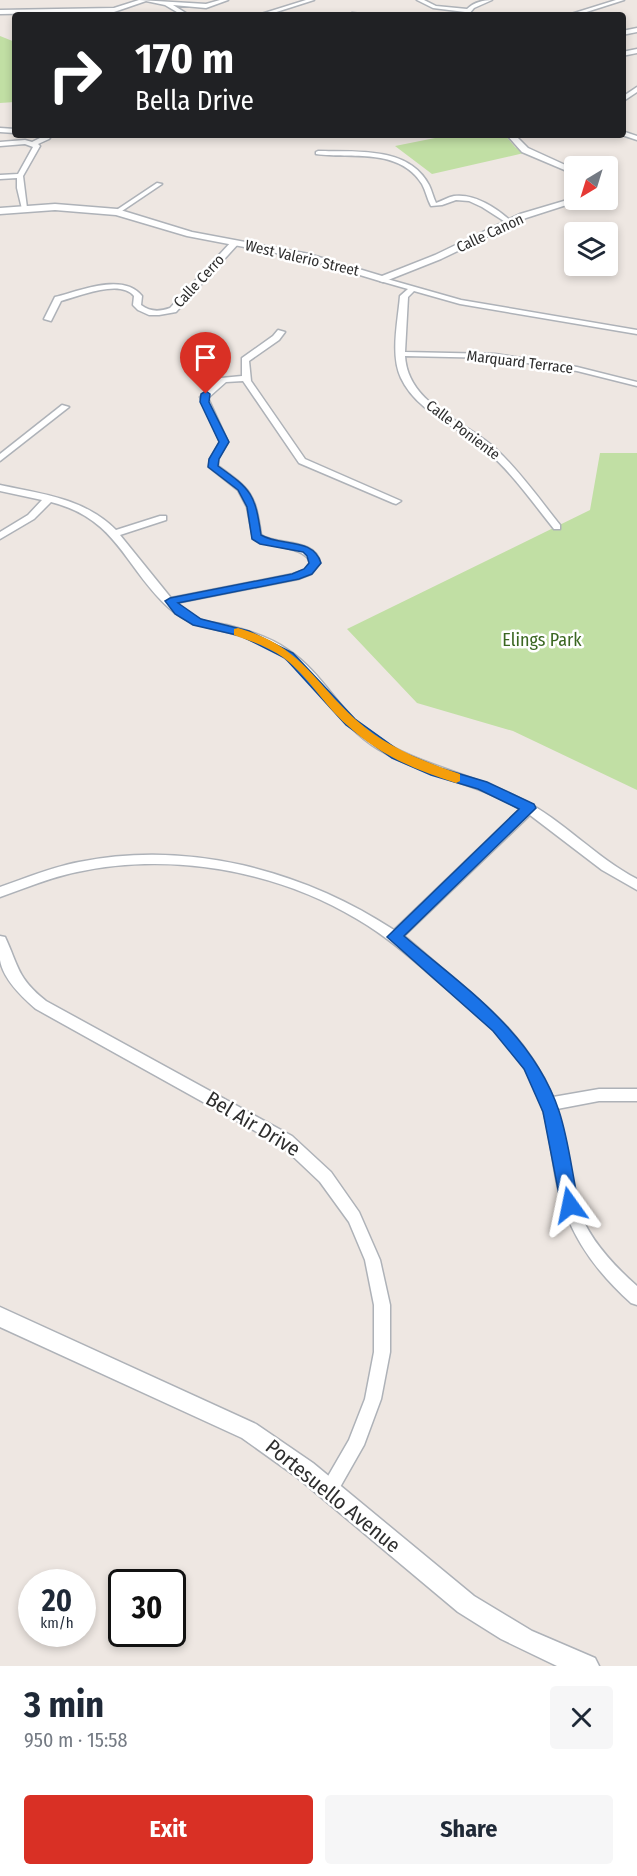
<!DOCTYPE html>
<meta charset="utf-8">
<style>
body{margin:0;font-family:"Fira Sans Condensed",sans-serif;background:#f6f6f7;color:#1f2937;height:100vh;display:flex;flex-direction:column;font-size:22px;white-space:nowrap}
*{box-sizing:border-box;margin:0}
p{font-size:20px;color:#747a83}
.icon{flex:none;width:33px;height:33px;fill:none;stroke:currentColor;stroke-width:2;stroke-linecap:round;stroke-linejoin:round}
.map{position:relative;height:1666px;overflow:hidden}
.side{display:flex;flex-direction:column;background:#fff;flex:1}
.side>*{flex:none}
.guide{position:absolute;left:12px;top:12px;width:614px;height:126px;border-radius:6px;box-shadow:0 3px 9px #0003;background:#202124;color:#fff;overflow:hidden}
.needle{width:39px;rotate:218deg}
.controls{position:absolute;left:564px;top:156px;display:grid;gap:12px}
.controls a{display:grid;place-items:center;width:54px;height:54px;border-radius:6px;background:#fff;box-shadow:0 3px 9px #0003;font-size:30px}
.speed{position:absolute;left:18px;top:1569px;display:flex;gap:12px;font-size:30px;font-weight:700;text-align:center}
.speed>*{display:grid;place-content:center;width:78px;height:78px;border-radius:50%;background:#fff;box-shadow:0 3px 9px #0003;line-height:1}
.speed small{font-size:15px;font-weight:400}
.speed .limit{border:3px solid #111;border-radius:9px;background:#fff;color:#111}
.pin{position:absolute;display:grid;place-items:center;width:51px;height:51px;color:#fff;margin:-62px -26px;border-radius:50% 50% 50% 0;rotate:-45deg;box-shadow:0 0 6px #0007}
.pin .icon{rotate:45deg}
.me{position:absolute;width:66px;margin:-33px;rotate:348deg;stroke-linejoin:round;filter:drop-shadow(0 0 4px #0008)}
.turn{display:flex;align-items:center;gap:21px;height:126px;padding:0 24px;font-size:27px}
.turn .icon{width:78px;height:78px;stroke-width:2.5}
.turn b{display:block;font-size:42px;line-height:51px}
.round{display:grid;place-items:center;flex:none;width:63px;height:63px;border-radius:6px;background:#f6f6f7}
.overview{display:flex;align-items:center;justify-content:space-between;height:102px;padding:0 24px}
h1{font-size:36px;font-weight:700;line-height:45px}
.action{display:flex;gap:12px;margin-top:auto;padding:12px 24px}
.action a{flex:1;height:69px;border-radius:6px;background:#d93025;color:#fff;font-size:24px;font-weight:700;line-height:69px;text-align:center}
.action a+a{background:#f6f6f7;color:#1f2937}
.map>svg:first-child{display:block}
.green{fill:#c1dfa4}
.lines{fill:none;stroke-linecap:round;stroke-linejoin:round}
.minor-casing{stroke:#aeb2b8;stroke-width:3}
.tertiary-casing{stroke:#aeb2b8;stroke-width:3}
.minor{fill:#fff;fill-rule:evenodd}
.tertiary{fill:#fff;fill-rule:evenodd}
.route{fill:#1a73e8;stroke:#114b97;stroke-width:1.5}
.slow{fill:#f59e0b}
.labels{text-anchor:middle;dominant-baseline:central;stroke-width:5;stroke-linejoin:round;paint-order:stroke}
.far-street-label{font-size:15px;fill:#2e2e2e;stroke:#fff}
.park-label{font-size:18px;fill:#3b6722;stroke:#fff}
.near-street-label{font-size:21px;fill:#2e2e2e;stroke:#fff}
</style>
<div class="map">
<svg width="637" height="1666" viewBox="0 0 637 1666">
<rect width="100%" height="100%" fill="#eee7e2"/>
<g class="green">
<path d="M0,36L15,42V102L0,103Z"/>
<path d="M450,135H505L515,147L524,153L432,174L395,146Z"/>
<path d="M600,453H637V790L513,731L417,703L347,629L590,510Z"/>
</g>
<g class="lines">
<defs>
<g id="minor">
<path d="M139,0L206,4L220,0H228L206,8L173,5L189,15H182L165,5L146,1L114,12L0,14V10L114,8Z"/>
<path d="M306,0H314L267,15H258Z"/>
<path d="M417,0H424L436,6L467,9C473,3 483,0 492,0L474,8L468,15H462L465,12L433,8Z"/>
<path d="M616,0H624L577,15H568Z"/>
<path d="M352,13L373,15H349Z"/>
<path d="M637,28V32L622,35V31Z"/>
<path d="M637,87V92L622,102V97Z"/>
<path d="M0,128L15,129V133L0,132Z"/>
<path d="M622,131L637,136V140L622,135Z"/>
<path d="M46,135H52L49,139L38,144L40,146L23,176L27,208L22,209L17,188V178L0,179V175L18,174L33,147L25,144L0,146V142L25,140L32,142Z"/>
<path d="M318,151C355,152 409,146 429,185C432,191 433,197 436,203C442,201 448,197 454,196C475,193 498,209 512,222L507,223L482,207L469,201L456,200L442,205L431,206C427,199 426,191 422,184C399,147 351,159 316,154V152Z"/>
<path d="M157,183L162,184L119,213H115V211Z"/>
<path d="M232,241L239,243L176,312L159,315H149L138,310L133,305L134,296C120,279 80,296 61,301L51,321L44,319L55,297C80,291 123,272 142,296L141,305C150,312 159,312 170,308Z"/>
<path d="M380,277L461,300L637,330V334L460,304L414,291L408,297L405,352L495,354L577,367L637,382V386L577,371L495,358L405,356C408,406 467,421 498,451C521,473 540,500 560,525V529H554C533,503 513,474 488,452C461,427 418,414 401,378C390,355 398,321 400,296L408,289L380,281Z"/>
<path d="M278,330L285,332L279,340L249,361L251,381L305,459L401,501L396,504L393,503L299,463L243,381L226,382L208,398L228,442L218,459V466C251,490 255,493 261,535C278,546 316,538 320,563L311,574L298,579L176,603C183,609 190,615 199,619C208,623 219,623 230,626C250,631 271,638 288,650C322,672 339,711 371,734C417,766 473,773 521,799C563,820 595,857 637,879V890L602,870L530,815L404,936C420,949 434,962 450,975C494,1012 530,1043 553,1097L599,1089H637V1101H599L557,1109C567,1140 568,1173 577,1205C587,1237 612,1264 637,1286V1305L631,1303C591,1267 564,1227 555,1173C550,1143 547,1113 534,1085C513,1042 475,1012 440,983C413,960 388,937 357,919C276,870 170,852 77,872C51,877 26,888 0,897V887C26,878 52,867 79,862C188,840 302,870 394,930L520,809C476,782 422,776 378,749C336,724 316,675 273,650C260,643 246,637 231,633C207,627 188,625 169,608C124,567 118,519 51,502L34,519L0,539V532L28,515L42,500L0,491V485C42,494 84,498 116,530L160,516H166V520L120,535L171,598L293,574L305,570L310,563C307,546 268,548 253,538L247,507L238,490L209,467L210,459L220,442L200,397L221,378L242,376V358L273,336Z"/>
<path d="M62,405L69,407L0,461V454Z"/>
<path d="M0,936L5,937C19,967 17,978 46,1001L292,1136L331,1172L359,1212L380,1260L390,1305V1352L381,1399L364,1445L335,1496L329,1499L323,1496L320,1490L349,1440L365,1399L374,1352V1305L365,1260L349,1222L320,1182L282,1146L36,1009C22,997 3,979 0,960C0,952 0,943 0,936Z"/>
</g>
<g id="tertiary">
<path d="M637,49V53L622,56V52Z"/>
<path d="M507,135H515L528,148L574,169V174L522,152Z"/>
<path d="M574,198L582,200L526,218L441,259L383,282L307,259L187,236L116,215L55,210L0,214V208L55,204L117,209L192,232L309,254L382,276L435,255L520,214Z"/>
<path d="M0,1307L256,1424L313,1463L474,1596L532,1631L595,1658L599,1666H557L501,1639L458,1612L298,1478L242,1438L0,1327Z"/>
</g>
</defs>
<use href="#minor" class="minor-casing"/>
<use href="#tertiary" class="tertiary-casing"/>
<use href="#minor" class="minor"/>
<use href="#tertiary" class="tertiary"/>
</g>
<path class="route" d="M206,391L210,394L209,402L229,442L219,459L218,466C252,490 255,494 261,535C281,547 313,537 321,563L312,574L299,579L178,603L201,619L249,631L293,653L355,719L401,752L440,768L487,782L534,804L536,808L404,936C464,987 533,1033 559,1111C569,1141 572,1174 579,1205L576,1211L570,1213L564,1211L561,1205L543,1112L524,1069L493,1031L387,937L519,809L478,789L431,775L392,758L346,725L285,658L241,636L193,625L175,614L165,601L170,598L292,574L304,569L309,563L307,556L303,552L260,544L252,539L247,507L238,490L208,467L209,459L219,442L200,402L201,394Z"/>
<path class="slow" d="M238,628C301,646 311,679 355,719C386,747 422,761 460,774V781L456,783C415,770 378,754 347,725C324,705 308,676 284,658C269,647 251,641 234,635V629Z"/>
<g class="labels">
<g class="far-street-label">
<text transform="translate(490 233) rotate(-25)">Calle Canon</text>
<text transform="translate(302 258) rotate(13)">West Valerio Street</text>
<text transform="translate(199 281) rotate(-47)">Calle Cerro</text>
<text transform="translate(520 362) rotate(7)">Marquard Terrace</text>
<text transform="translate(463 430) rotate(37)">Calle Poniente</text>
</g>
<g class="park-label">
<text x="542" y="640">Elings Park</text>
</g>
<g class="near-street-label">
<text transform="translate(253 1124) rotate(31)">Bel Air Drive</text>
<text transform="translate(333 1496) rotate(39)">Portesuello Avenue</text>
</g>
</g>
</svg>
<div class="controls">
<a><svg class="needle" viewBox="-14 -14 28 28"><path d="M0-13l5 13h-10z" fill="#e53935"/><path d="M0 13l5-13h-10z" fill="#747a83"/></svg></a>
<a><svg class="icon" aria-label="layers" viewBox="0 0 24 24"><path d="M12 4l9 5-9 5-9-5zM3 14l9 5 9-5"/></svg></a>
</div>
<div class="speed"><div>20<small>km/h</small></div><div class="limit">30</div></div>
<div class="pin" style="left:206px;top:394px;background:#d93025"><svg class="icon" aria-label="arrive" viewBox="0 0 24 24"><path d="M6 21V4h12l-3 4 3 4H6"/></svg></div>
<svg class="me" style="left:570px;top:1205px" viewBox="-20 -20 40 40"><path d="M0-17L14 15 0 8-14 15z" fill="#1a73e8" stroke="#fff" stroke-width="4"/></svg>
<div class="guide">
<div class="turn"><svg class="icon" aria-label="right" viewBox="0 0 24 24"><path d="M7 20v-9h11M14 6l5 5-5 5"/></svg><div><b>170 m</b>Bella Drive</div></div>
</div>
</div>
<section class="side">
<div class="overview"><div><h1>3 min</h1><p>950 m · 15:58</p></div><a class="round"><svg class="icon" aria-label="close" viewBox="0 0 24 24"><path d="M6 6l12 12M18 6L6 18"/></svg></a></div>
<div class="action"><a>Exit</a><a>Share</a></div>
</section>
